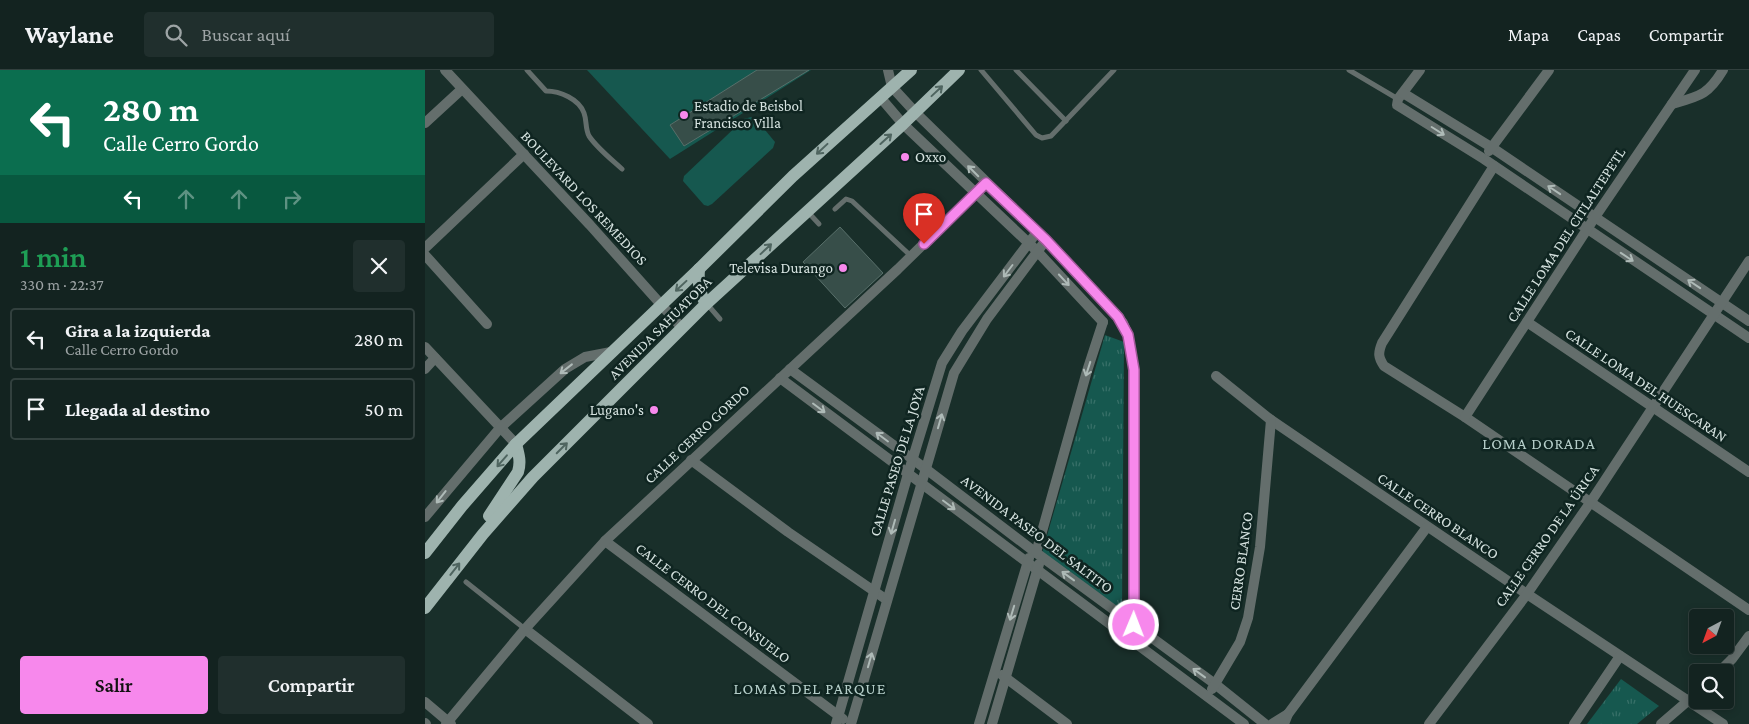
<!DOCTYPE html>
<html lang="es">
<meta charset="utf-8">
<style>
body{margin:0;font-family:"Crimson Pro",serif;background:#202f2d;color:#f1f3f6;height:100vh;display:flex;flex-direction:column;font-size:19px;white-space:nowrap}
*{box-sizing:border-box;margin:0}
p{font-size:16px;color:#9da4a5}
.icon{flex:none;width:28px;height:28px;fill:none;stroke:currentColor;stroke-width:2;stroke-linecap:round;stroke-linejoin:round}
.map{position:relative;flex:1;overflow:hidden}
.panel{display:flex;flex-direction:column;background:#132320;width:425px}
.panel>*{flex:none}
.hud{background:#0b6e4f;color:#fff;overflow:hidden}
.needle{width:32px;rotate:221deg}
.tools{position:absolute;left:1264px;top:539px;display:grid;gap:10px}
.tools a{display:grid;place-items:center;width:45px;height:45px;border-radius:5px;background:#132320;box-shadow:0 2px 8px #0003,0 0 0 1px #32403e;font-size:25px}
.pin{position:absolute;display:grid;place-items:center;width:42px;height:42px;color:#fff;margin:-51px -21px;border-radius:50% 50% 50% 0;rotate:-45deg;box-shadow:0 0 5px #0007}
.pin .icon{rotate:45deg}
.me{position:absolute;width:55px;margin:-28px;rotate:1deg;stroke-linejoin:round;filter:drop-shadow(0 0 4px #0008)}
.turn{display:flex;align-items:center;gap:18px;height:105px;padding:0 20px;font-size:22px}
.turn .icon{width:65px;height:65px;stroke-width:2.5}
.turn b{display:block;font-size:35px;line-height:42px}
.lanes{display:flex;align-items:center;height:48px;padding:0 20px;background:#0003;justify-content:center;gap:25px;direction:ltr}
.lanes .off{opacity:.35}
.round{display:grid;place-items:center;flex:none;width:52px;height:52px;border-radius:5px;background:#202f2d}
.summary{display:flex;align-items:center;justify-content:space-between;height:85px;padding:0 20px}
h1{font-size:30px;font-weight:600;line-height:38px;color:#1e9e55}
.primary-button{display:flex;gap:10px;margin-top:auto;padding:10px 20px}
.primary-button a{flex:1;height:58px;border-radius:5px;background:#f788ec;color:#111;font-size:20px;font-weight:600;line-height:58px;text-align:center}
.primary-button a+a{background:#202f2d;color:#f1f3f6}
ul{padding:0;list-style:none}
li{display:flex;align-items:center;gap:15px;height:62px;margin:0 10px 8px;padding:0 10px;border:2px solid #32403e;border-radius:5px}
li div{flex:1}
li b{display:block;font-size:19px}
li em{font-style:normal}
header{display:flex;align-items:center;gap:30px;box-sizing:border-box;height:70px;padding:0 25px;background:#132320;border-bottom:1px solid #32403e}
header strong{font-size:24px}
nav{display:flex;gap:28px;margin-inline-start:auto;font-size:18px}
.search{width:350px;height:45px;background:#202f2d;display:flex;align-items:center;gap:12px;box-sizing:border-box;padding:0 18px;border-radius:5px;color:#9da4a5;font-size:19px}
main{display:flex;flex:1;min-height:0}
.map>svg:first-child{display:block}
.park{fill:url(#park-tufts)}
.pitch{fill:#16584f}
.building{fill:#374e49;stroke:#586f6a}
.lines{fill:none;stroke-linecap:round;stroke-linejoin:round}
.service{stroke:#646e6c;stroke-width:5}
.minor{stroke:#646e6c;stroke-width:10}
.tertiary{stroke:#646e6c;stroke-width:10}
.primary{stroke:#9eb3ae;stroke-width:12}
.oneway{stroke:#4f6560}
.oneway2{stroke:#aebab7}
.route-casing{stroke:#a15899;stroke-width:12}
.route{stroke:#f788ec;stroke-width:9}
.poi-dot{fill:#f788ec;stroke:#0f2521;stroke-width:2}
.labels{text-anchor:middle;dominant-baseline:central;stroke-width:5;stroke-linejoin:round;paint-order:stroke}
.poi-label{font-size:15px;fill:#d6e3e0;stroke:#0f2521;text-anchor:start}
.street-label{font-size:15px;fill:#d6e3e0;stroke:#0f2521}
.neighbourhood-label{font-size:16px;letter-spacing:1px;fill:#b5cec9;stroke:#0f2521}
</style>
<header>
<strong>Waylane</strong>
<div class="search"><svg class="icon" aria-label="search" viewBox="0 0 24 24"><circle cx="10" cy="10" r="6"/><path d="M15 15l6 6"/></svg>Buscar aquí</div>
<nav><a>Mapa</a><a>Capas</a><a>Compartir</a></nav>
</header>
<main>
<section class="panel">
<div class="hud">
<div class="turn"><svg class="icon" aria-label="left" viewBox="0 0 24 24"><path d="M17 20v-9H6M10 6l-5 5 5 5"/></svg><div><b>280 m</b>Calle Cerro Gordo</div></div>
<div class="lanes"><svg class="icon" aria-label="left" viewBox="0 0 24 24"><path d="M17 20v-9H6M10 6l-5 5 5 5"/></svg><svg class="icon off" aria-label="ahead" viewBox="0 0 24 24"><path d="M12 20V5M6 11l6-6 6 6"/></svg><svg class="icon off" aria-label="ahead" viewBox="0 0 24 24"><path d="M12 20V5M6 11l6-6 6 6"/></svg><svg class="icon off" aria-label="right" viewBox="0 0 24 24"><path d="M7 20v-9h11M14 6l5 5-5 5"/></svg></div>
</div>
<div class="summary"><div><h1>1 min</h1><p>330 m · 22:37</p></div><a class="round"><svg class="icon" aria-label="close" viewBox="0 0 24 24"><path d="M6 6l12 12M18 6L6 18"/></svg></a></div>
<ul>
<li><svg class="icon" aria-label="left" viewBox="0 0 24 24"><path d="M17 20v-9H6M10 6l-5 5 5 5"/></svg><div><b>Gira a la izquierda</b><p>Calle Cerro Gordo</p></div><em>280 m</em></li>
<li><svg class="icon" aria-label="arrive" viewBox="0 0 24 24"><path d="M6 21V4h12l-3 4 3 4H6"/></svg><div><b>Llegada al destino</b></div><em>50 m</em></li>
</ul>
<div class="primary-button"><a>Salir</a><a>Compartir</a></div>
</section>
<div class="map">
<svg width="1324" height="654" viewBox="0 0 1324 654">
<defs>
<pattern id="park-tufts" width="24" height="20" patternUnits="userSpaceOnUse" patternTransform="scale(1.25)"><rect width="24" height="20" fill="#16584f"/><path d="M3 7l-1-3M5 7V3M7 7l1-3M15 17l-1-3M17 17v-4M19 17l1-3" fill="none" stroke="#377068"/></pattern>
</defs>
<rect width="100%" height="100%" fill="#192f2a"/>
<g class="park">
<path d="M680,265L699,272L697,541L617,483Z"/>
<path d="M1196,609L1234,636L1212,654H1162Z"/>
</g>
<g class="pitch">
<path d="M162,0H386L245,89Z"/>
<path d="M326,47L331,49L350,72L348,78L287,134L283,136L279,135L258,111L259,106L319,49Z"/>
</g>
<g class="building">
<path d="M332,0H384L259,76L245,55Z"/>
<path d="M415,157L458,203L420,238L378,192Z"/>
</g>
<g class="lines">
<g class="service">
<path d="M102,0L121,21C135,21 154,29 159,43C162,51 160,58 164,66C172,78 186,89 197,99"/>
<path d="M556,0L611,65L617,68L626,66L689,0"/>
<path d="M591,0L641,51"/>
<path d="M924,0L973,29"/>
<path d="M410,139L421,129L427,131L486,186"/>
<path d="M382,141L394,154"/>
<path d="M282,234L295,249"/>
<path d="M41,512L100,559"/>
</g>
<g class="minor">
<path d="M463,0L467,17L490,42L621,170L698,253L703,265L709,300L710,503L708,570"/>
<path d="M995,0L973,29L972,35L1059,89L1324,268"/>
<path d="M978,23L1066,77L1324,251"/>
<path d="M455,27L478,54L612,181L678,252"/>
<path d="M1247,34C1275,26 1283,25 1298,0"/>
<path d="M0,53L37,19"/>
<path d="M1064,81L1124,0"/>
<path d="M1069,96L957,273C953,283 953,287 959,296L1040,347L1324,540"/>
<path d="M0,178L99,84"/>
<path d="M0,185L62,254"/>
<path d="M1102,252L1324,402"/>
<path d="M0,277L91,374"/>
<path d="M0,299L10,288"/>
<path d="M365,299L501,399L606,479L790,614L840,654"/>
<path d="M791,306L846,350L1102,524L1298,654"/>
<path d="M355,308L819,654"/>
<path d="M1040,347L1170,147L1270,0"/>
<path d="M266,390L363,462L462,530"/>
<path d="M0,447L75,358L140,299L160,287L186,282"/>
<path d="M180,471L418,649"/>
<path d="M611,483L662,301L678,252"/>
<path d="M100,559L223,654"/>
<path d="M1294,602L1307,589L1324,566"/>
<path d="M577,605L642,654"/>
<path d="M787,619L815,572L823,548L835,477L846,350"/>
<path d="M0,632L26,654"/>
<path d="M0,653L1,654"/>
<path d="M21,654L100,559L180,471L473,199L561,113"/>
<path d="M411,654L483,404L517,293L537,261L612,162"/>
<path d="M426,654L529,303L562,249L621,170"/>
<path d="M554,654L604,488"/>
<path d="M567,654L614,494"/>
<path d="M847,654L863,644"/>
<path d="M859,654L863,644L1002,457"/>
<path d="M1149,654L1195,586"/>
<path d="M1236,654L1272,623"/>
</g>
<g class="tertiary">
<path d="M20,0L165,155L257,258"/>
<path d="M1004,654L1102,524L1165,433L1324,191"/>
</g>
<g class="primary">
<path d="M274,199C273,213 274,222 281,234"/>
<path d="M64,446L93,402C96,392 94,385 91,374"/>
<path d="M0,483L37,436L91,374L274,199L368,106L486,0"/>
<path d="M0,538L58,464L108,407L281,234L478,54L534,0"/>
</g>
</g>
<defs><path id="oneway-shaft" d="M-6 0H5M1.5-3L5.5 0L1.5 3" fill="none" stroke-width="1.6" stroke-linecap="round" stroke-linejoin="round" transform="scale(1.25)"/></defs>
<g class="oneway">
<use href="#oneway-shaft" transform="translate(512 21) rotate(-43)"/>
<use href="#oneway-shaft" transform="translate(461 69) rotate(-42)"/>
<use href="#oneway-shaft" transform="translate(397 79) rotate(137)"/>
<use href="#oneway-shaft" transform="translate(341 179) rotate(-43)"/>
<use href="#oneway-shaft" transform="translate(256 216) rotate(137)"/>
<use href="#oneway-shaft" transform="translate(137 378) rotate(-45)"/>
<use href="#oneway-shaft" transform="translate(77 391) rotate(131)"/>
<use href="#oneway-shaft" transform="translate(30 499) rotate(-52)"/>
</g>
<g class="oneway2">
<use href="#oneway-shaft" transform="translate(1013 61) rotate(32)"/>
<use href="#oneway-shaft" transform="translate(548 101) rotate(-135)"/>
<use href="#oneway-shaft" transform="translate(1129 120) rotate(-146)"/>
<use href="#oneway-shaft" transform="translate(1202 187) rotate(34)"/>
<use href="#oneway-shaft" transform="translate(583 201) rotate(127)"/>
<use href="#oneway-shaft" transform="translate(639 210) rotate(47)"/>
<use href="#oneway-shaft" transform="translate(1269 214) rotate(-146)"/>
<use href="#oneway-shaft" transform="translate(141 299) rotate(142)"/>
<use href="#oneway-shaft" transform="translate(663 299) rotate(108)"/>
<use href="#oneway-shaft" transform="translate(394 338) rotate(37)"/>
<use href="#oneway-shaft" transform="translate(515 351) rotate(-74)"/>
<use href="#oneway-shaft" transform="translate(457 367) rotate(-143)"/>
<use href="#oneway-shaft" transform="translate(16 427) rotate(128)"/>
<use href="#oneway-shaft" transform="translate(524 435) rotate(37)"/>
<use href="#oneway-shaft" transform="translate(468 457) rotate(106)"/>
<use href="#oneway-shaft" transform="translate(643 506) rotate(-144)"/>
<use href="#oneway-shaft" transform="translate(587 543) rotate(107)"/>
<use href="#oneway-shaft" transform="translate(445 590) rotate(-74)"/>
<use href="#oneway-shaft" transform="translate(774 603) rotate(-144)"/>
</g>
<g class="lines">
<defs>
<path id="route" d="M499,174L561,113L621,170L693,247L703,265L709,300V555"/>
</defs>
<use href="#route" class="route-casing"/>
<use href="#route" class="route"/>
</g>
<g class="poi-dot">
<circle cx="259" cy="45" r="5"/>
<circle cx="480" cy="87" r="5"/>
<circle cx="418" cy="198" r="5"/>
<circle cx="229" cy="340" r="5"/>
</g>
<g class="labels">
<g class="poi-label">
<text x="269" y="36">Estadio de Beisbol<tspan x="269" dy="17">Francisco Villa</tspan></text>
<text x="490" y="87">Oxxo</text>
<text x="408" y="198" text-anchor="end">Televisa Durango</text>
<text x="219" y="340" text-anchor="end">Lugano's</text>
</g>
<g class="street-label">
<text transform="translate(159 128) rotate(47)">BOULEVARD LOS REMEDIOS</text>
<text transform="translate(1141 165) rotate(-57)">CALLE LOMA DEL CITLALTEPETL</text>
<text transform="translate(235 258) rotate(-45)">AVENIDA SAHUATOBA</text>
<text transform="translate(1221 315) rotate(34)">CALLE LOMA DEL HUESCARAN</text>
<text transform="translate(272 364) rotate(-43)">CALLE CERRO GORDO</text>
<text transform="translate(472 391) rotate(-73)">CALLE PASEO DE LA JOYA</text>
<text transform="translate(1013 446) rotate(34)">CALLE CERRO BLANCO</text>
<text transform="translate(612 464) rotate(37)">AVENIDA PASEO DEL SALTITO</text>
<text transform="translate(1122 466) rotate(-55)">CALLE CERRO DE LA ÚRICA</text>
<text transform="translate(816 491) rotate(-82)">CERRO BLANCO</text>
<text transform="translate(288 533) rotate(37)">CALLE CERRO DEL CONSUELO</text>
</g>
<g class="neighbourhood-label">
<text x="1114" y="373">LOMA DORADA</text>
<text x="385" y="618">LOMAS DEL PARQUE</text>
</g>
</g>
</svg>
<div class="tools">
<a><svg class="needle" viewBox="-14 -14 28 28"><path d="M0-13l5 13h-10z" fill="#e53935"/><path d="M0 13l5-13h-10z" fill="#9da4a5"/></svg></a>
<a><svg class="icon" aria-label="search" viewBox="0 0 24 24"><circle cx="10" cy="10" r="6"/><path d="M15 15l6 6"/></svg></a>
</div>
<div class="pin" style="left:499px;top:174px;background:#d93025"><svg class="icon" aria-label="arrive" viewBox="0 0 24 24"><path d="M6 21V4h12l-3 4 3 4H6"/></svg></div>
<svg class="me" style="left:709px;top:555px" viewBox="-20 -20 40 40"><circle r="17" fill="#f788ec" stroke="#fff" stroke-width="3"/><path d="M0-11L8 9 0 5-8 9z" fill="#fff"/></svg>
</div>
</main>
